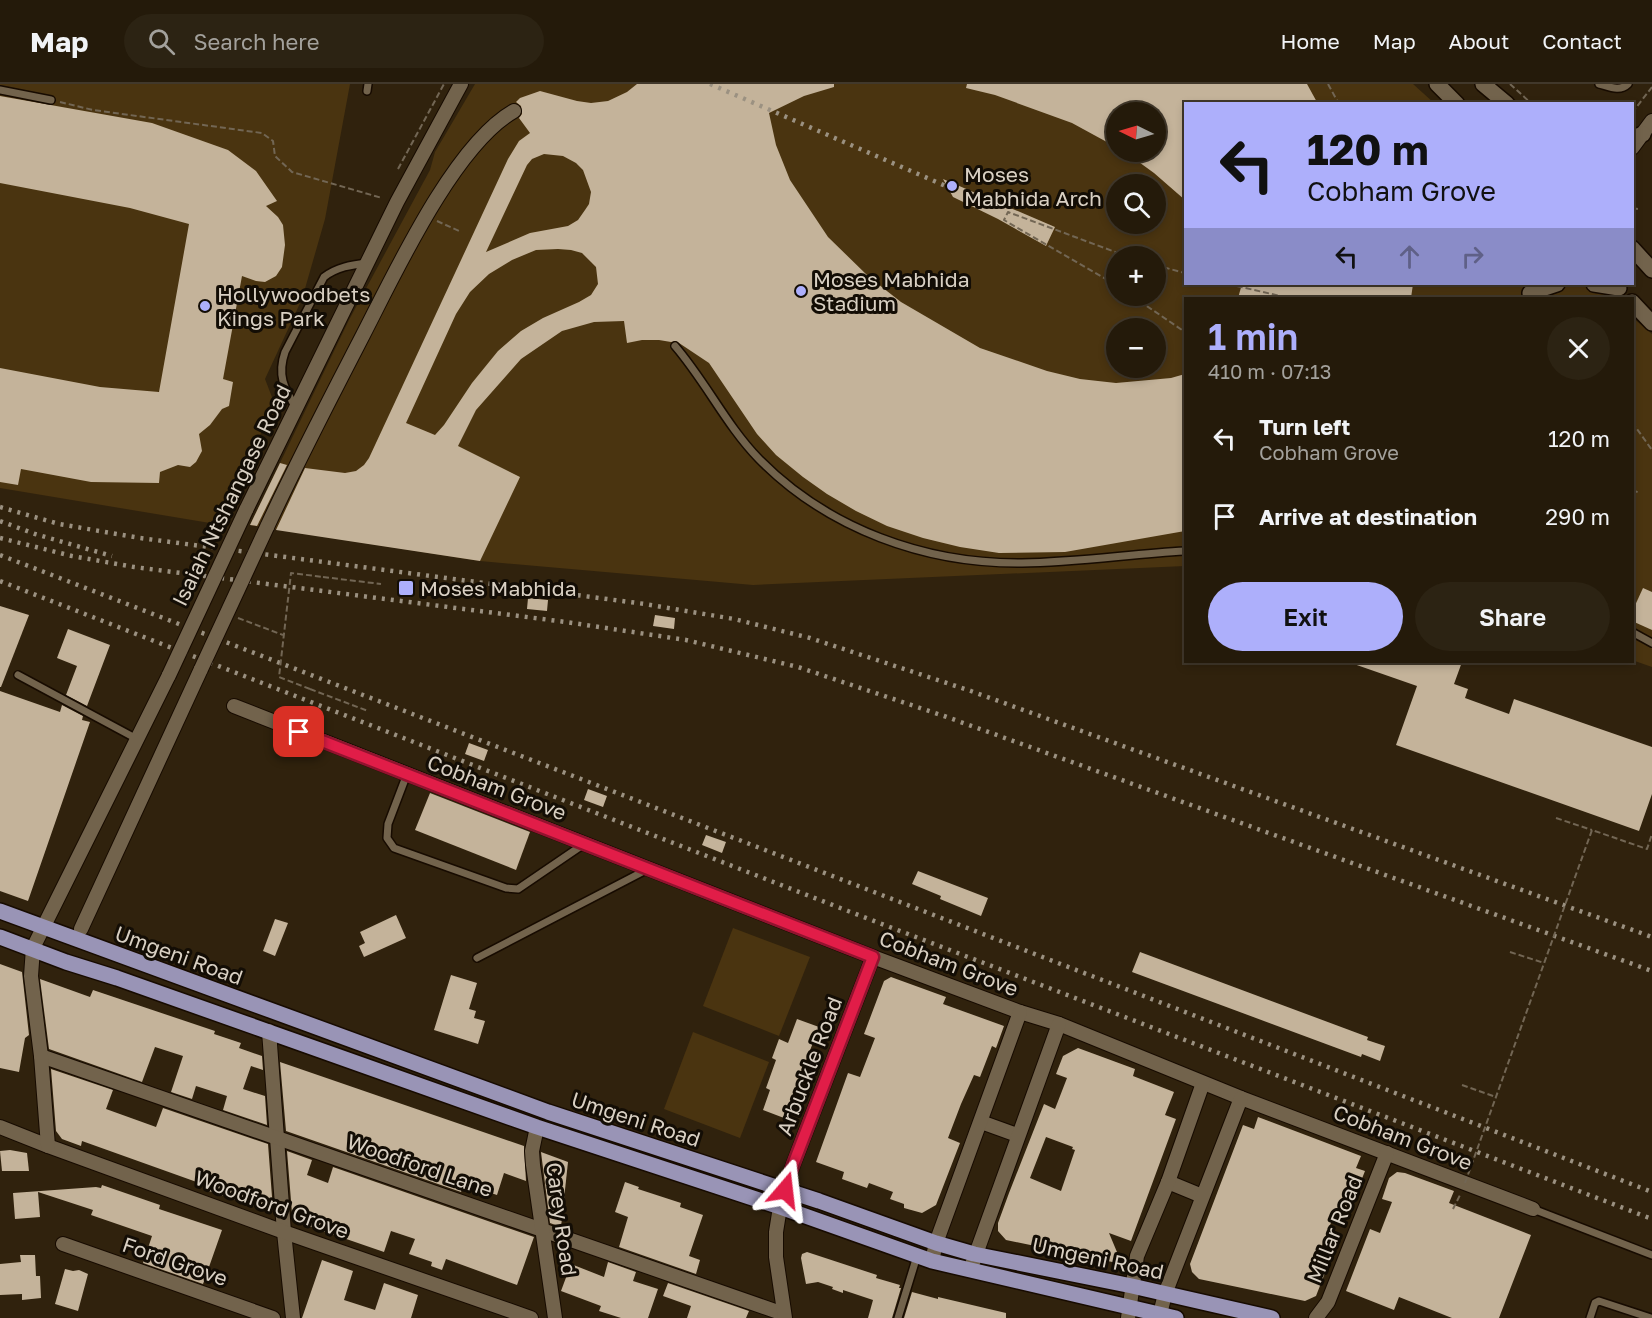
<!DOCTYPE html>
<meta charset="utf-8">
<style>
body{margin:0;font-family:"Golos Text",sans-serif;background:#2c2313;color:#f1f3f6;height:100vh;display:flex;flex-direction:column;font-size:22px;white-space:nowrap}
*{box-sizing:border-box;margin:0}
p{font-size:20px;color:#a3a19c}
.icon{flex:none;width:33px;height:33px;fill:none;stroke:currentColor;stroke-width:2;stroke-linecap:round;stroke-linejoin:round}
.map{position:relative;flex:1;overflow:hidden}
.details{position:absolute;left:1184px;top:213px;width:450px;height:366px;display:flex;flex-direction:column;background:#241a0a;border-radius:0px;box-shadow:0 3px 9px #0003,0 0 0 2px #41382b}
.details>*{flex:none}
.top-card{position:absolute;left:1184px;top:18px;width:450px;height:183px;border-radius:0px;box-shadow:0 3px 9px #0003,0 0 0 2px #41382b;background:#adaffb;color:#111;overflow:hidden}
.needle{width:39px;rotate:275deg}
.fabs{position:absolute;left:1106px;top:18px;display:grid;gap:12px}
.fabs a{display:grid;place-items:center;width:60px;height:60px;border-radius:50%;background:#241a0a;box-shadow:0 3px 9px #0003,0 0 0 2px #41382b;font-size:30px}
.pin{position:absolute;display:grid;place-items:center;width:51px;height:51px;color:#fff;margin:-26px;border-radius:12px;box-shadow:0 3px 9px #0006}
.me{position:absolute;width:66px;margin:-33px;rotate:17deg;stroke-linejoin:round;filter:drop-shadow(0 0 4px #0008)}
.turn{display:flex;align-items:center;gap:21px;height:126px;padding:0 24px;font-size:27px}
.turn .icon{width:78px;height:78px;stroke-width:2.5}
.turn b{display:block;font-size:42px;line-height:51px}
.lanes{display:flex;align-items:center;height:57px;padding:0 24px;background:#0003;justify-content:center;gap:30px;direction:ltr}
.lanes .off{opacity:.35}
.round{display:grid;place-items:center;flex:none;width:63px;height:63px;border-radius:32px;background:#2c2313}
.summary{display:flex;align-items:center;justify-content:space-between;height:102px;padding:0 24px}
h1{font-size:36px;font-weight:600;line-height:45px;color:#adaffb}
.action{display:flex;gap:12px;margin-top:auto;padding:12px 24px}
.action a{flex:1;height:69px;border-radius:36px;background:#adaffb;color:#111;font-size:24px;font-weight:600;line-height:69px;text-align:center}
.action a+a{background:#2c2313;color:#f1f3f6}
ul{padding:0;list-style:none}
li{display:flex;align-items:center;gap:18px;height:78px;padding:0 24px}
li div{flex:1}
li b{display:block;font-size:22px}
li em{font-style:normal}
header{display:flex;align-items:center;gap:36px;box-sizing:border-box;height:84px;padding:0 30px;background:#241a0a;border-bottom:2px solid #41382b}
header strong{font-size:28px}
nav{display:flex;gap:33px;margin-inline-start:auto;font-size:21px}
.search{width:420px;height:54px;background:#2c2313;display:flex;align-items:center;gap:15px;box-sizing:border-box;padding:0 21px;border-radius:33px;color:#a3a19c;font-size:22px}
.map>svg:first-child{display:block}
.green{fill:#4a3410;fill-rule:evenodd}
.building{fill:#c4b39a;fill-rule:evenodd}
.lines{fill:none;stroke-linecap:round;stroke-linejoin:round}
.lane-casing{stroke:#170b00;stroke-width:10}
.street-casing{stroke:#170b00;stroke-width:16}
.secondary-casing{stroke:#170b00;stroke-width:18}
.primary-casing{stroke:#170b00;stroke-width:18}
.path{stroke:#726654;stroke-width:2;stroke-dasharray:6 3;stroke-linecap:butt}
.lane{stroke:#72634c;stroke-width:7}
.street{stroke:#72634c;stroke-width:14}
.secondary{stroke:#72634c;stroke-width:15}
.primary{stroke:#9994b6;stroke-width:15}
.rail{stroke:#9b9181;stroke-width:4.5;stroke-dasharray:3 6;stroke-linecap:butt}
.street-bridge-casing{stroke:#170b00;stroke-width:16;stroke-linecap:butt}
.path-bridge{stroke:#726654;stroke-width:2;stroke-dasharray:6 3;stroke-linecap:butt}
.street-bridge{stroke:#72634c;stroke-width:14}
.route-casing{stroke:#92132f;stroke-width:15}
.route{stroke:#e11d48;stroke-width:10}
.poi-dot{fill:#adaffb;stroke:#130d05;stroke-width:2}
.labels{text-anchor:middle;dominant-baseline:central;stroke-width:6;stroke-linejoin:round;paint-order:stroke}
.poi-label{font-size:21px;fill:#d9d0c3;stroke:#130d05;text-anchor:start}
.street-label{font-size:21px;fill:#d9d0c3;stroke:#130d05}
</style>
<header>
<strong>Map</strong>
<div class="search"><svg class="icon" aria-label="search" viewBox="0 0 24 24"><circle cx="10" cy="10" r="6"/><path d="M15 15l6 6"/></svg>Search here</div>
<nav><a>Home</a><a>Map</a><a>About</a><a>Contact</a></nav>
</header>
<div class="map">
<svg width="1652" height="1234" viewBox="0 0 1652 1234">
<rect width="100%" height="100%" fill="#30220d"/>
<g class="green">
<path d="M0,0H350L325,135L302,215L265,295L275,321L216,440L0,404Z"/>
<path d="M475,0H1413L1434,19L1185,20V200H1600L1613,214H1185V482L753,501L480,477L250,441L349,236L430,86L435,68ZM1116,28H1155V68H1116ZM1116,100H1155V140H1116ZM1116,172H1155V212H1116ZM1116,244H1155V284H1116Z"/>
<path d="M1632,233L1652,250V583L1632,576Z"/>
<path d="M733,844L810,873L779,952L703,922Z"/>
<path d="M693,948L769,978L740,1054L664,1025Z"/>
</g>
<g class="building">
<path d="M637,0H834V3L804,12L769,29L776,61L790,96L828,153L869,193L901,218L980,264L1047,287L1080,295L1116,299L1171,294L1185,290V447L1065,468L999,469L960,463L923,454L887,442L856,427L827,410L803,393L776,371L757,350L709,279L676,257L671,258L659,256H642L627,259L624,237L594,238L562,247L521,275L476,326L458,362L520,393L480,477L276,446L305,384L345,389L356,387L364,381L369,374L508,75L519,57L530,49L519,34L522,30L521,22L516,18L520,14L540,7L577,17L591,19L608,17L627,8ZM544,70L563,72L576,79L583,86L591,108L589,120L585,126L578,136L568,142L530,149L486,168L527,81L532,75ZM558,165L571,166L582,169L596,183L598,200L591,211L579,218L543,234L521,247L498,267L472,299L444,341L435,351L406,339L456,230L470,208L489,190L512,176L536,166Z"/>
<path d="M967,0H1307L1318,20H1185V116L1154,89L1125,68H1155V28H1116V63L1072,39L995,11L966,4Z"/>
<path d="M0,12L152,39L228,66L256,87L277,117L266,122L278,133L283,141L285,161L282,183L276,192L265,198L256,197L242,192L223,295L233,298L229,322L222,325L210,341L199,350L202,367L196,378L190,383L178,381L160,388L159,399L91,398L21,385L18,401L0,398V284L100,303L159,308L189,140L130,124L0,99Z"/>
<path d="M943,95L1055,143L1046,162L998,135L953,113Z"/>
<path d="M1242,200H1413L1411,214H1238Z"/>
<path d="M280,379L287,381L257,442L250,441Z"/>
<path d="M1643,504L1652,508V546L1632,537V528Z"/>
<path d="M528,514L548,516L547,527L527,525Z"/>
<path d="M0,522L29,531L1,603H0Z"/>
<path d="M655,531L675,534L674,545L653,542Z"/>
<path d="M68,545L110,561L87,622L66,611L77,582L57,574Z"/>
<path d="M1352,578H1462L1454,600L1468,605L1465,614L1509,630L1514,615L1652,663V710L1639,747L1396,661L1417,602L1351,579Z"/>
<path d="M0,607L60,628L62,621L83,632L82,636L90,638L28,817L0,807Z"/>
<path d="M469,659L488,666L484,677L465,670Z"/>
<path d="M588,705L607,712L603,723L584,716Z"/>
<path d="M430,709L530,748L516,786L415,746Z"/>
<path d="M706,751L726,758L722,769L702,761Z"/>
<path d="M918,787L988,814L981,832L940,815L941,812L912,800Z"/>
<path d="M396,831L406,854L364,873L359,862L365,859L360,848Z"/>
<path d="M275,835L288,839L275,872L263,867Z"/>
<path d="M1140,868L1368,953L1367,956L1385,962L1380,977L1362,970L1361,973L1132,888Z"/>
<path d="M0,880L22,888L29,951L25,954L19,988L0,984Z"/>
<path d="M451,891L477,899L469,925L476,927L474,934L485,937L478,960L434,946Z"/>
<path d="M891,893L946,913L943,920L1004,942L996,964L992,962L980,993L974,991L961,1020L948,1054L960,1059L936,1121L922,1129L904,1124V1120L890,1115L893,1108L869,1099L867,1104L842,1095L844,1088L816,1078L848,989L860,993L875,954L864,950L884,897Z"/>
<path d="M40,895L90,913L93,906L215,947L214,950L241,959L239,964L262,972L263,986L251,982L243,1005L265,1012L267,1041L223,1026L227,1012L196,1002L192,1015L171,1008L183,972L155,963L142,998L49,965Z"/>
<path d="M797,935L819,943L784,1034L763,1026L770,1006L766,1004L776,976L772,974L779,955L788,959Z"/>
<path d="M1078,964L1135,985L1133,992L1174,1008L1165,1031L1176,1035L1131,1157L1109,1149L1122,1180L1006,1156L998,1147V1139L1009,1109L1044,1020L1055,1025L1067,994L1056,990L1063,972ZM1046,1053L1073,1063L1072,1065L1075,1066L1061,1107L1030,1094Z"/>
<path d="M280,978L524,1062L526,1097L504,1089L497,1111L464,1100L461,1108L286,1047Z"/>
<path d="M51,985L113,1006L106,1025L156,1043L163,1024L268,1060L273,1126L271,1128L203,1105L205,1101L82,1057L81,1062L62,1055L56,1047Z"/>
<path d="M1258,1033L1361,1072L1356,1084L1365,1087L1346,1135L1334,1131L1318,1172L1330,1176L1316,1212L1305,1217L1199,1195L1192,1188L1190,1180L1243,1041L1254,1045Z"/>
<path d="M10,1066L27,1069L29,1087H2L0,1067Z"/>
<path d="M287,1067L312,1076L307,1091L328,1099L333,1083L534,1153L517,1201L446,1175L442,1186L431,1182L432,1178L409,1170L415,1155L391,1147L384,1168L297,1138L292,1129Z"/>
<path d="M541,1068L568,1078L561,1143L550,1139Z"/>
<path d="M1397,1088L1405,1089L1454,1107L1449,1119L1531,1151L1499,1234H1452L1399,1213L1394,1226L1346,1207L1370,1145L1380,1149L1392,1118L1382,1115L1389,1094Z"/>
<path d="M625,1098L639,1103L638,1105L681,1119L680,1123L703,1131L689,1172L700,1176L696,1190L619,1163L628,1133L615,1128Z"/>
<path d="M102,1101L160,1121L159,1125L222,1146L203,1200L143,1179L152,1152L91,1131L93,1126L38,1108L40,1133L15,1135L13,1109L96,1103L101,1104Z"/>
<path d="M807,1168L877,1191L876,1194L900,1201L899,1204H901L892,1234H868L873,1216L843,1206V1209L832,1205L833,1203L818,1198L806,1200L801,1174L802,1170Z"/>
<path d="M20,1171H35L36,1192H40L41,1214L22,1216V1210L0,1211V1180L21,1178Z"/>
<path d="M322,1176L353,1187L344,1216L375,1226L384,1199L418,1211L411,1234H302Z"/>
<path d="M608,1178L636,1188L633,1197L658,1205L648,1234H621L599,1227L601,1222L561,1207L571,1180L604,1193Z"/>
<path d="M65,1185L73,1187L79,1186L88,1190L78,1227L55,1220Z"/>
<path d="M668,1199L749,1227L746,1234H687L691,1222L663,1212Z"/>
<path d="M912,1208L938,1215V1213L1006,1229V1234H904Z"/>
</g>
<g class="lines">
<defs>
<g id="lane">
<path d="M1599,0C1610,3 1620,8 1628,0"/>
<path d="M0,6L51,16"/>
<path d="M367,7L368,0"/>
<path d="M675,262C706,298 726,341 759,375C828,445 925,480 1022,479C1077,478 1131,470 1185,467"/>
<path d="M296,324C284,304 277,291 285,268L324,193C337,183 351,181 367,179"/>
<path d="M1632,548L1652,559"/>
<path d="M18,591L137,655"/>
<path d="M407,690L388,740L387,754L394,764L506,804L518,805L584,760"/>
<path d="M477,874L648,785"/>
<path d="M1533,1125L1652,1171"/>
<path d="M898,1234L917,1172"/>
<path d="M1590,1234L1595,1219L1599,1217L1651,1234"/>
</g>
<g id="street">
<path d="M1632,64L1652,37"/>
<path d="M246,426L397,118L461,0"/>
<path d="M267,443C297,378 330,315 363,251C395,189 454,61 514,27"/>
<path d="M234,622L873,873L1020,928L1059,940L1241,1014L1533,1125"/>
<path d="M81,845L201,585"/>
<path d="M269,947L284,1148L293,1234"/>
<path d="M41,972L784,1230"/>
<path d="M981,1038L1017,1051"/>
<path d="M0,1043L48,1062L284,1148L531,1234"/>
<path d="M537,1043L532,1067L533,1081L555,1234"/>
<path d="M48,1062L41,972L31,892L33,864L169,591"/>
<path d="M1168,1098L1202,1112"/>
<path d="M63,1160L273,1234"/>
<path d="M932,1177L936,1159L1020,928"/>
<path d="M972,1181L1059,940"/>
<path d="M1160,1230L1165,1210L1241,1014"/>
<path d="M785,1234L776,1173V1148L780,1123L793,1081L873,873"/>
<path d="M1128,1234L1137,1172L1168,1098L1203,999"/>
<path d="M1316,1234L1328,1218L1387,1069"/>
</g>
<g id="secondary">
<path d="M1437,0L1457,20"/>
<path d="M1483,0L1507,20"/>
<path d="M1632,54L1643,50"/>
<path d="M1632,164L1652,186"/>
<path d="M1594,200L1619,204"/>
<path d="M1530,209L1557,200"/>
<path d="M1632,218L1652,239"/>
</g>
<g id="primary">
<path d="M0,827L548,1028L819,1117L936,1159L974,1170L1132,1202L1272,1234"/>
<path d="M0,853L66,878L117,894L537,1043L780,1123L932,1177L1176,1234"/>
</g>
</defs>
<use href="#lane" class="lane-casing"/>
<use href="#street" class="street-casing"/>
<use href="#secondary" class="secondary-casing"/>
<use href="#primary" class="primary-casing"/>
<g class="path">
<path d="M1328,0L1339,20"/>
<path d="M1510,0L1532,20"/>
<path d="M60,18L93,26L262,49L273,57L275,72L292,88L382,114"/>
<path d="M1632,29L1652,3"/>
<path d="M398,85L444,0"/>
<path d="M1632,124L1638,125"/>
<path d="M437,137L459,147"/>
<path d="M1155,181L1185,189"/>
<path d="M1228,200L1289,214"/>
<path d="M1116,201L1004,136L1008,128L1126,172"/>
<path d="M1132,212L1185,248"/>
<path d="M1632,338L1652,366"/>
<path d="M1632,406L1640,409"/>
<path d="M323,493L381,500"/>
<path d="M238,534L283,551"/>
<path d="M310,605L368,627"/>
<path d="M1556,734L1592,746"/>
<path d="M1510,868L1544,879"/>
<path d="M1462,1001L1496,1013"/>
<path d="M1453,1125L1460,1111"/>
</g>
<use href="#lane" class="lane"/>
<use href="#street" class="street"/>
<use href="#secondary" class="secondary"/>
<use href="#primary" class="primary"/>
<g class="rail">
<path d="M710,0L948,103"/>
<path d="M0,423L59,440L140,454L645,520L734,535L810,554L968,606L1652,853"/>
<path d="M0,437L35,450L112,472"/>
<path d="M0,454L72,472L134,483L566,538L686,556L798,583L944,632L1652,887"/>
<path d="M0,471L1652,1108"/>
<path d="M0,497L848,827L1652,1135"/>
</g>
<defs>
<g id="street-bridge">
<path d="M201,585L267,443"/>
<path d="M169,591L246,426"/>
</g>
</defs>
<use href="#street-bridge" class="street-bridge-casing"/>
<g class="path-bridge">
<path d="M310,605L279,593L291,489L323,493"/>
<path d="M1465,1099L1592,746L1647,765L1652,750"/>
</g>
<use href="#street-bridge" class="street-bridge"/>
</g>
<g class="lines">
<defs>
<path id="route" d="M299,648L873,873L793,1081L785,1106"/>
</defs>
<use href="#route" class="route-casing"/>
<use href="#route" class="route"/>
</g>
<g class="poi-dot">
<circle cx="952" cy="102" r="6"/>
<circle cx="801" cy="207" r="6"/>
<circle cx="205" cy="222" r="6"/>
<rect x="398" y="496" width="16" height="16" rx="3"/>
</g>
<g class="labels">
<g class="poi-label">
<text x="964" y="90">Moses<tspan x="964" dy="24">Mabhida Arch</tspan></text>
<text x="813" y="195">Moses Mabhida<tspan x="813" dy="24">Stadium</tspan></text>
<text x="217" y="210">Hollywoodbets<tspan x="217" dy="24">Kings Park</tspan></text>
<text x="420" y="504">Moses Mabhida</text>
</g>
<g class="street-label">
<text transform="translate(231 411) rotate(-64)">Isaiah Ntshangase Road</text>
<text transform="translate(497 703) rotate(21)">Cobham Grove</text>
<text transform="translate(179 871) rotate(20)">Umgeni Road</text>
<text transform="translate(949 879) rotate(21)">Cobham Grove</text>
<text transform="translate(809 982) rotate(-69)">Arbuckle Road</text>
<text transform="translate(636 1035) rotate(18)">Umgeni Road</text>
<text transform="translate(1403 1053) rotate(21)">Cobham Grove</text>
<text transform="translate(420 1081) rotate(19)">Woodford Lane</text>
<text transform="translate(272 1120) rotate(20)">Woodford Grove</text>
<text transform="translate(562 1135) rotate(82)">Carey Road</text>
<text transform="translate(1334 1145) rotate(-68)">Millar Road</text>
<text transform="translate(1098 1174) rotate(12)">Umgeni Road</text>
<text transform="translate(175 1177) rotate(19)">Ford Grove</text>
</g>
</g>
</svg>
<div class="fabs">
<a><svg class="needle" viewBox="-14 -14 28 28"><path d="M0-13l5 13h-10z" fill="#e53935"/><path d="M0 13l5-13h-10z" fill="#a3a19c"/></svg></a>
<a><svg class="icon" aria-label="search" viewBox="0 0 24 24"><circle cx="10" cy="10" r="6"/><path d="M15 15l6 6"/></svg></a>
<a>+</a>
<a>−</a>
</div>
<div class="pin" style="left:299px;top:648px;background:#d93025"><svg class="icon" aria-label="arrive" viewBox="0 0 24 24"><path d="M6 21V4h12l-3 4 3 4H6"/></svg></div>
<svg class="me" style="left:785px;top:1106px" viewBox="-20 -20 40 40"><path d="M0-17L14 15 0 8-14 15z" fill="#e11d48" stroke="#fff" stroke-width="4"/></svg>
<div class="top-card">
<div class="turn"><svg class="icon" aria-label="left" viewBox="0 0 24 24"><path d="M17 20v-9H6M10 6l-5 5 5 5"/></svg><div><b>120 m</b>Cobham Grove</div></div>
<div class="lanes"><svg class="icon" aria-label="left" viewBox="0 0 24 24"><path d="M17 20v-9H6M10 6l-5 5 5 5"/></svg><svg class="icon off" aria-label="ahead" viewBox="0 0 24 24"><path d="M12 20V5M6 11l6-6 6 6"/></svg><svg class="icon off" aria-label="right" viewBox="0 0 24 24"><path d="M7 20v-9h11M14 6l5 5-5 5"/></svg></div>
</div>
<section class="details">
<div class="summary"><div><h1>1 min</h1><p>410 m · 07:13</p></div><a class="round"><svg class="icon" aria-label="close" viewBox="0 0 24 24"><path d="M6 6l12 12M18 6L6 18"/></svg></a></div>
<ul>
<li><svg class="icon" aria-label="left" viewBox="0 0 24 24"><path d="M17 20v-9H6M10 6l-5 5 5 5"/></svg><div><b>Turn left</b><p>Cobham Grove</p></div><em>120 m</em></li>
<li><svg class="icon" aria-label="arrive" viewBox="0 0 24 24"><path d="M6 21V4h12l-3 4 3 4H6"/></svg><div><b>Arrive at destination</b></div><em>290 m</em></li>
</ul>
<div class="action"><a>Exit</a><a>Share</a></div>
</section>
</div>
